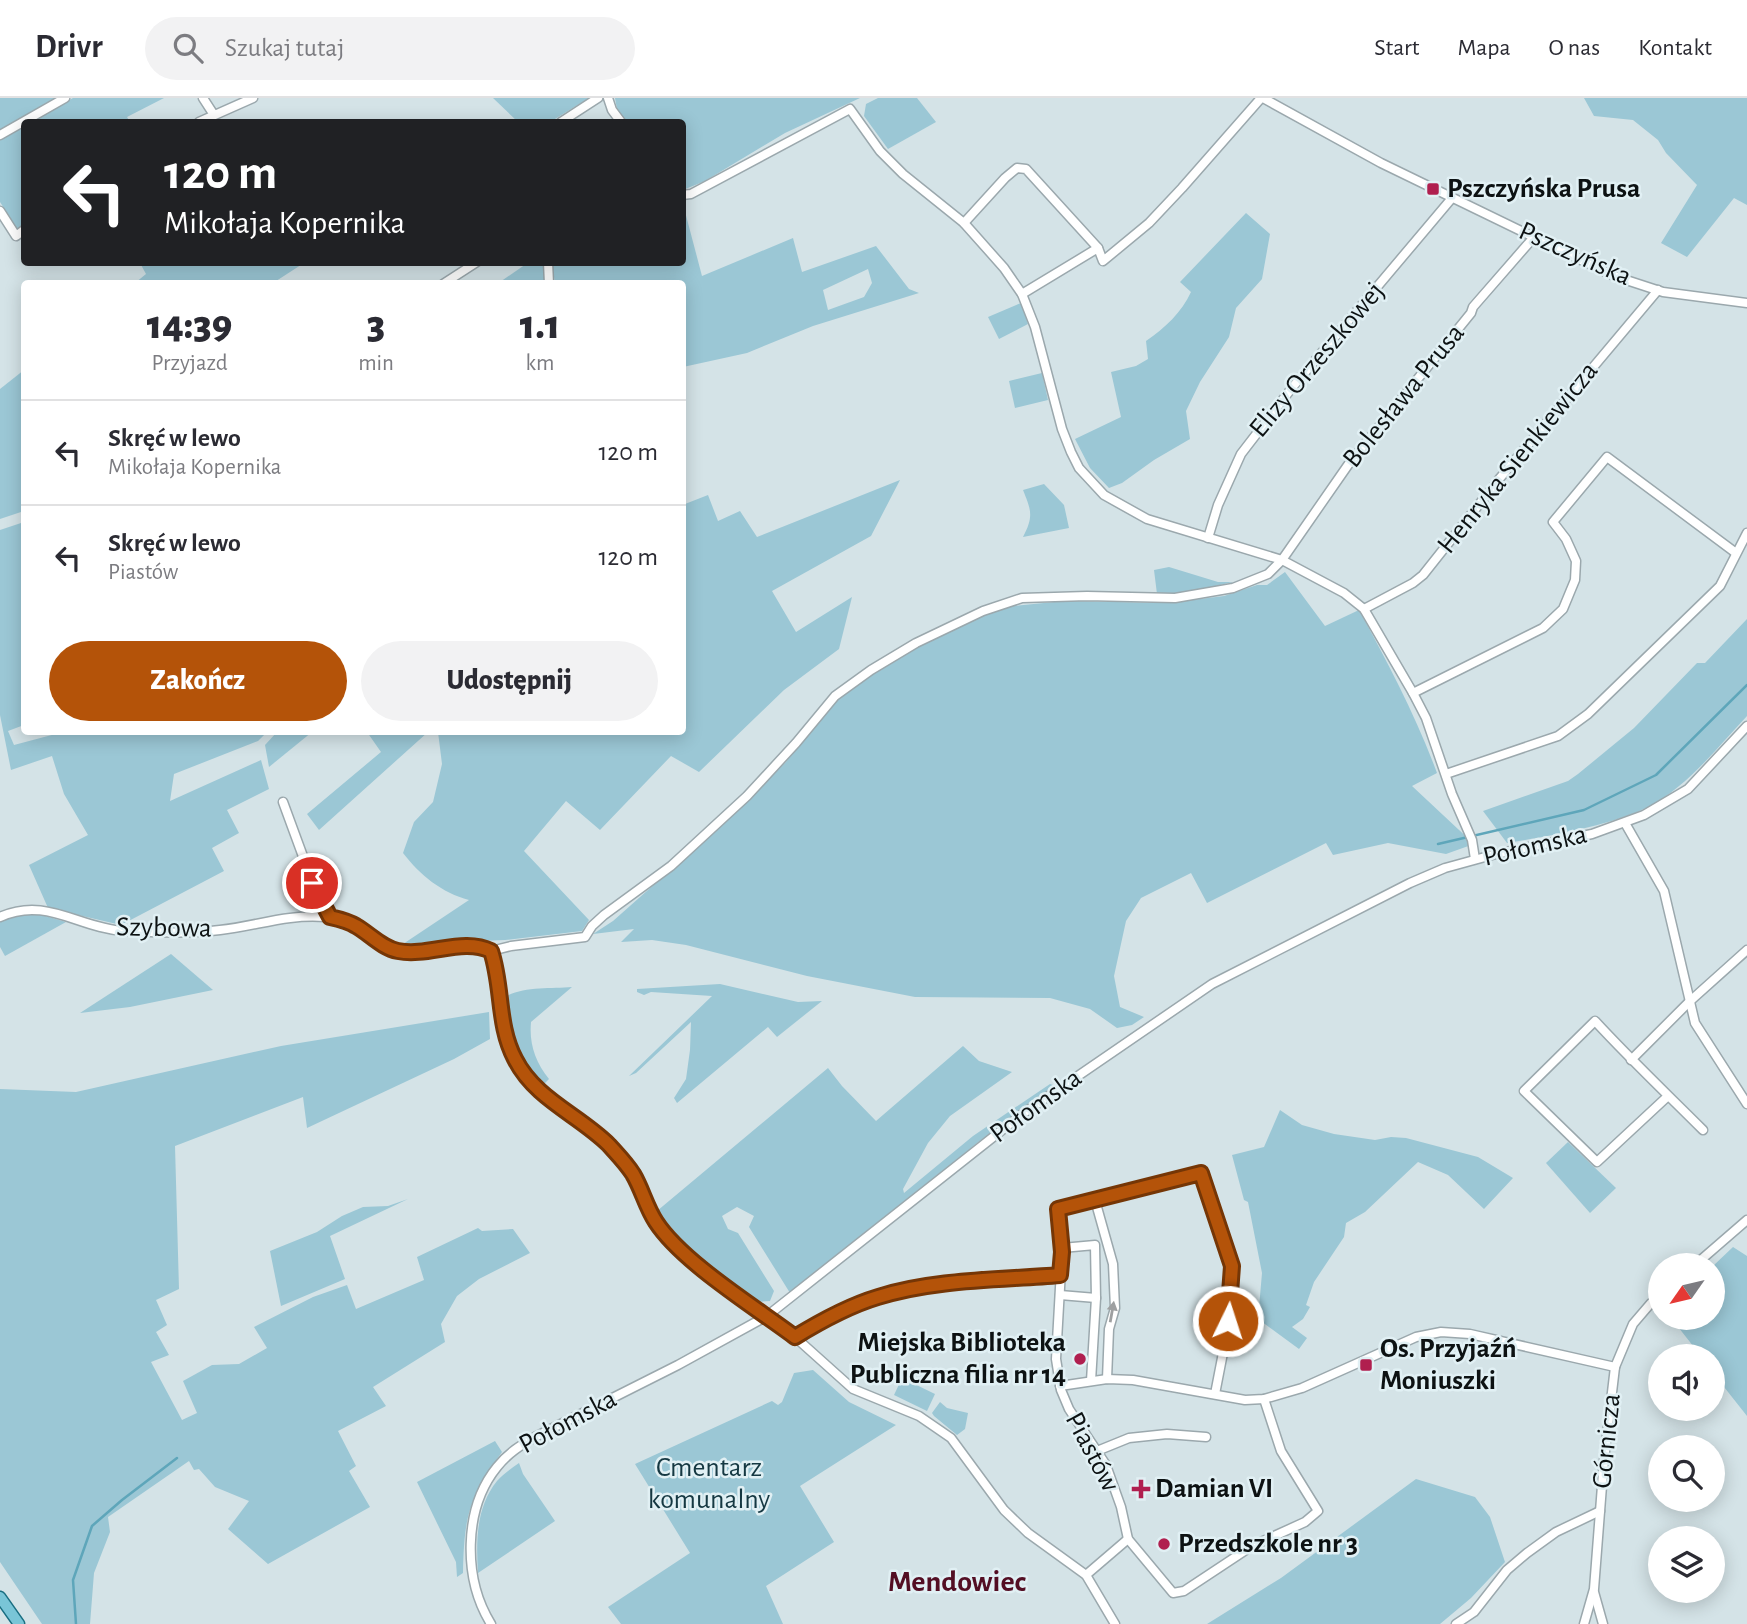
<!DOCTYPE html>
<html lang="pl">
<meta charset="utf-8">
<style>
body{margin:0;font-family:"Alegreya Sans",sans-serif;background:#f2f2f3;color:#2b2b33;height:100vh;display:flex;flex-direction:column;font-size:26px;white-space:nowrap}
*{box-sizing:border-box;margin:0}
p{font-size:23px;color:#7c7c81}
.icon{flex:none;width:38px;height:38px;fill:none;stroke:currentColor;stroke-width:2;stroke-linecap:round;stroke-linejoin:round}
.map{position:relative;flex:1;overflow:hidden}
.sheet{position:absolute;left:21px;top:182px;width:665px;height:455px;display:flex;flex-direction:column;background:#fff;border-radius:7px;box-shadow:0 4px 18px #0003}
.sheet>*{flex:none}
.banner{position:absolute;left:21px;top:21px;width:665px;height:147px;border-radius:7px;box-shadow:0 4px 18px #0003;background:#202124;color:#fff;overflow:hidden}
.needle{width:46px;rotate:236deg}
.fabs{position:absolute;left:1648px;top:1155px;display:grid;gap:14px}
.fabs a{display:grid;place-items:center;width:77px;height:77px;border-radius:50%;background:#fff;box-shadow:0 4px 18px #0003;font-size:35px}
.pin{position:absolute;display:grid;place-items:center;width:60px;height:60px;color:#fff;margin:-30px;border:4px solid #fff;border-radius:50%;box-shadow:0 2px 7px #0007}
.me{position:absolute;width:77px;margin:-38px;rotate:4deg;stroke-linejoin:round;filter:drop-shadow(0 0 5px #0008)}
.turn{display:flex;align-items:center;gap:24px;height:147px;padding:0 28px;font-size:32px}
.turn .icon{width:91px;height:91px;stroke-width:2.5}
.turn b{display:block;font-size:49px;line-height:60px}
.eta{display:flex;justify-content:space-evenly;align-items:center;height:119px;text-align:center}
.eta b{font-size:42px;font-weight:800;line-height:49px}
.cta{display:flex;gap:14px;margin-top:auto;padding:14px 28px}
.cta a{flex:1;height:80px;border-radius:42px;background:#b45309;color:#fff;font-size:28px;font-weight:800;line-height:80px;text-align:center}
.cta a+a{background:#f2f2f3;color:#2b2b33}
ul{padding:0;list-style:none}
li{display:flex;align-items:center;gap:21px;height:105px;padding:0 28px;border-top:2px solid #e1e1e2}
li div{flex:1}
li b{display:block;font-size:26px}
li em{font-style:normal}
header{display:flex;align-items:center;gap:42px;box-sizing:border-box;height:98px;padding:0 35px;background:#fff;border-bottom:2px solid #e1e1e2}
header strong{font-size:33px}
nav{display:flex;gap:38px;margin-inline-start:auto;font-size:24px}
.search{width:490px;height:63px;background:#f2f2f3;display:flex;align-items:center;gap:18px;box-sizing:border-box;padding:0 24px;border-radius:38px;color:#7c7c81;font-size:26px}
.map>svg:first-child{display:block}
.green{fill:#9bc7d5;fill-rule:evenodd}
.lines{fill:none;stroke-linecap:round;stroke-linejoin:round}
.stream{stroke:#5ea6ba;stroke-width:2.5}
.minor-tunnel{stroke:#b6c4c7;stroke-width:8;stroke-dasharray:8 4;stroke-linecap:butt}
.minor-casing{stroke:#9ba8ad;stroke-width:11}
.major-casing{stroke:#196e81;stroke-width:13}
.minor{stroke:#fff;stroke-width:8}
.major{stroke:#79c5d7;stroke-width:10}
.oneway{fill:#9ea0a1}
.route-casing{stroke:#753606;stroke-width:18}
.route{stroke:#b45309;stroke-width:12}
.poi-dot{fill:#b01f4f;stroke:#e1f0f4;stroke-width:2.5}
.labels{text-anchor:middle;dominant-baseline:central;stroke-width:5;stroke-linejoin:round;paint-order:stroke}
.poi-label{font-size:28px;font-weight:bold;fill:#0d1213;stroke:#e1f0f4;text-anchor:start}
.street-label{font-size:28px;fill:#0d1213;stroke:#e1f0f4}
.park-label{font-size:28px;fill:#153842;stroke:#e1f0f4}
.neighbourhood-label{font-size:30px;font-weight:bold;fill:#530e23;stroke:#e1f0f4}
</style>
<header>
<strong>Drivr</strong>
<div class="search"><svg class="icon" aria-label="search" viewBox="0 0 24 24"><circle cx="10" cy="10" r="6"/><path d="M15 15l6 6"/></svg>Szukaj tutaj</div>
<nav><a>Start</a><a>Mapa</a><a>O nas</a><a>Kontakt</a></nav>
</header>
<div class="map">
<svg width="1747" height="1526" viewBox="0 0 1747 1526">
<rect width="100%" height="100%" fill="#d4e3e7"/>
<g class="green">
<path d="M0,0H58L0,34Z"/>
<path d="M73,0H164L127,19L130,24H30Z"/>
<path d="M493,0H589L550,24H518Z"/>
<path d="M615,0H860L785,35L705,83L683,92L682,24H627L617,11Z"/>
<path d="M878,0H917L936,24L888,51L864,18L866,6Z"/>
<path d="M1584,0H1747V107L1734,100L1687,159L1661,145L1697,87L1666,55L1658,42L1633,22L1594,18Z"/>
<path d="M24,28V127L18,132L0,104V42Z"/>
<path d="M683,106L702,178L793,140L802,174L876,148L909,191L919,195L813,228L747,255L683,269L682,186L555,185L552,166L682,164ZM868,171L872,185L864,199L828,212L823,192Z"/>
<path d="M1246,115L1270,136L1262,181L1236,210L1229,239L1200,284L1186,313L1190,341L1154,362L1122,385L1109,390L1090,370L1075,341L1121,319L1111,274L1136,268L1148,261L1146,243C1165,230 1182,214 1191,194L1180,184Z"/>
<path d="M529,164L545,165L549,186H497Z"/>
<path d="M140,165H304L273,185H135L146,176Z"/>
<path d="M1021,205L1028,226L999,241L988,219Z"/>
<path d="M24,272V413L0,421V291Z"/>
<path d="M1042,275L1048,302L1015,310L1009,283Z"/>
<path d="M900,382L871,438L772,493L796,534L852,499L839,551L784,592L699,674L671,658L600,732L566,703L524,753L589,822L582,833L505,842L403,846L469,802C442,795 420,777 403,755L414,724L433,704L442,666L438,634H682L683,391L685,406L708,397L718,423L740,413L757,439Z"/>
<path d="M1044,386L1064,407L1069,430L1023,439C1034,418 1031,412 1023,392Z"/>
<path d="M24,424V627L8,633L14,647L63,634H267L258,643L174,676L170,703L261,662L269,691L227,712L239,735L212,750L224,773L121,827L48,810L29,767L88,737L64,696L52,658L11,672L0,617V432Z"/>
<path d="M1169,469L1218,484H1233L1185,495L1157,496L1154,472Z"/>
<path d="M1285,474L1325,528L1359,512C1388,565 1416,618 1437,675L1412,688L1474,746L1446,756L1388,745L1333,757L1326,745L1207,805L1191,775L1141,800L1126,823L1114,878L1120,909L1144,919L1132,927L1117,930L1090,911L1050,900L915,899L807,878L686,847L652,842L621,844L634,831L593,836L613,823L657,784L785,665L838,601L864,581L920,547L978,519L1013,508L1064,503L1168,505L1224,498L1257,487H1267Z"/>
<path d="M1747,521V618C1717,650 1687,689 1648,709C1609,728 1549,738 1507,745L1483,713L1568,683L1578,676L1634,630L1697,565H1705Z"/>
<path d="M277,634H312L269,669L265,647Z"/>
<path d="M367,634H428L319,732L307,716L381,654Z"/>
<path d="M35,815L66,824L5,858L0,849V824L15,817Z"/>
<path d="M171,856L213,892L130,909L80,915Z"/>
<path d="M720,886L798,904L822,903L777,939L768,929L677,1005L674,1000L686,981L690,952L691,924L636,975L629,978L712,898L651,894L644,897L637,894V891Z"/>
<path d="M572,889L531,924C529,945 535,964 549,981L543,987C519,957 510,938 505,899C523,888 551,891 572,889Z"/>
<path d="M489,914L490,941L454,961L307,1030L303,999L175,1048L179,1191L156,1202L167,1227L156,1234L169,1257L151,1264L182,1322L197,1315L183,1283L212,1267L239,1266L267,1250L254,1229L313,1199L347,1187L356,1211L424,1182L417,1159L478,1130L482,1133L513,1131L530,1155L479,1181L457,1198L441,1226L445,1244L373,1289L386,1308L338,1333L356,1368L349,1373L370,1409L268,1466L228,1431L249,1403L215,1389L199,1371L194,1372L189,1363L108,1419L110,1434L94,1475L90,1526H42L0,1464V991L76,994L281,948Z"/>
<path d="M963,948L979,963L1012,974L950,1018L928,1045L903,1091L904,1095L973,1038L1050,986L1056,988L977,1045L889,1119L790,1195L749,1129L754,1118L737,1109L722,1118L728,1131L738,1135L774,1193L770,1203L754,1204L691,1153L657,1113L828,970L842,988L876,1023Z"/>
<path d="M1280,1012L1302,1027L1334,1036L1375,1042L1391,1039L1406,1040L1478,1059L1513,1080L1484,1111L1448,1077L1418,1064L1365,1114L1346,1125L1344,1139L1314,1184L1306,1207L1310,1209L1303,1221L1292,1229L1307,1240L1299,1251L1258,1221L1262,1175L1248,1104L1244,1102L1232,1057L1264,1049Z"/>
<path d="M1568,1044L1616,1090L1590,1115L1546,1065Z"/>
<path d="M408,1101L330,1138L345,1181L281,1208L270,1153L317,1134L342,1118L363,1109L388,1108Z"/>
<path d="M1733,1149L1747,1158V1318L1713,1275V1258H1701L1671,1220H1713V1168Z"/>
<path d="M813,1272L849,1304L896,1327L800,1388L834,1444L766,1488L783,1526H621L608,1509L690,1455L635,1366L772,1303L778,1307L782,1304L794,1275Z"/>
<path d="M902,1280L935,1296L927,1313L894,1297Z"/>
<path d="M940,1304L947,1310L968,1315L965,1331L957,1337L934,1318L932,1315Z"/>
<path d="M495,1343L502,1354C469,1400 464,1418 463,1475L457,1479L456,1464L417,1384Z"/>
<path d="M519,1365L523,1376L555,1423L478,1475C476,1443 476,1409 497,1383C503,1376 512,1370 519,1365Z"/>
<path d="M1416,1381L1475,1399L1490,1419L1505,1464L1471,1500L1440,1526H1207L1281,1480Z"/>
</g>
<g class="lines">
<g class="stream">
<path d="M1438,746L1584,712L1656,677L1747,587"/>
<path d="M76,1526L73,1482L92,1428L122,1402L177,1360"/>
</g>
<path class="minor-tunnel" d="M1651,1205L1661,1196"/>
<defs>
<g id="minor">
<path d="M203,0L214,17"/>
<path d="M608,0L612,12L621,24"/>
<path d="M1263,0L1381,65L1614,178L1663,194L1747,205"/>
<path d="M199,24L253,0"/>
<path d="M561,24L598,0"/>
<path d="M0,37L65,0"/>
<path d="M682,97L691,96L850,11L880,53L903,76L964,125L1004,170L1022,196L1035,229L1062,331L1071,354L1079,370L1104,397L1147,421L1282,462L1344,495L1364,511L1413,595L1426,620L1452,696L1472,742L1475,761"/>
<path d="M0,113L16,138L24,132"/>
<path d="M964,125L1005,80L1017,70L1026,71L1098,150L1103,163L1149,125L1182,90L1261,0"/>
<path d="M548,164L549,186"/>
<path d="M443,186L477,164"/>
<path d="M1022,196L1098,150"/>
<path d="M1208,440L1218,407L1241,356L1291,291L1452,100"/>
<path d="M1364,511L1413,485L1423,477L1500,380L1658,192"/>
<path d="M1413,595L1543,530L1563,511L1575,482L1576,463L1566,441L1553,424L1607,359L1736,455"/>
<path d="M1446,676L1558,638L1588,616L1720,488L1747,435"/>
<path d="M283,704L319,802L330,819"/>
<path d="M1625,725L1664,793L1695,925L1747,1006"/>
<path d="M0,819C46,798 78,830 124,833C156,834 188,836 220,832C257,828 286,816 325,819C357,821 376,852 407,854C435,857 465,840 491,853L496,868L504,936L515,964L528,982L557,1008L606,1044L620,1058L632,1075L656,1124L668,1138L685,1156L795,1239L853,1291L919,1318L951,1340L1004,1412L1028,1435L1086,1477L1115,1526"/>
<path d="M491,853L511,848L585,839L592,828L604,817L671,768L747,698L796,645L835,598L871,572L916,545L983,513L1022,500L1087,498L1175,500L1233,490L1268,476L1282,462L1348,367L1471,215L1473,209L1534,139"/>
<path d="M1631,962L1689,904L1747,852"/>
<path d="M1668,998L1597,1064L1524,993L1595,923C1630,961 1667,996 1703,1032"/>
<path d="M1095,1102L1113,1166L1115,1210L1109,1231L1107,1281"/>
<path d="M1062,1150L1095,1147L1096,1200L1091,1283"/>
<path d="M1695,1167L1747,1122"/>
<path d="M1060,1197L1096,1200"/>
<path d="M795,1239C820,1223 848,1208 878,1199C933,1182 1002,1182 1061,1177"/>
<path d="M1060,1288L1107,1281L1133,1282L1245,1302L1264,1301L1302,1290L1416,1239L1441,1234L1470,1236L1615,1269"/>
<path d="M1215,1296L1228,1229L1232,1168L1201,1075L1058,1111L1062,1154L1056,1261L1061,1292L1069,1311L1106,1367L1121,1409L1128,1441L1173,1495L1184,1493L1252,1448L1305,1424L1318,1413L1281,1353L1264,1301"/>
<path d="M1097,1353L1129,1340L1167,1336L1206,1339"/>
<path d="M1086,1477L1128,1441"/>
<path d="M1594,1494L1603,1526"/>
<path d="M491,1526C463,1481 463,1411 497,1369C508,1355 521,1347 535,1339L678,1267L767,1218L1021,1017L1212,886L1410,785L1445,770L1496,756L1592,736L1644,717L1688,691L1747,628"/>
<path d="M1456,1526L1474,1514L1507,1472L1527,1455L1556,1434L1600,1413"/>
<path d="M1584,1526L1594,1491L1604,1362L1615,1269L1633,1226L1651,1205"/>
</g>
<path id="major" d="M0,1499L19,1526"/>
</defs>
<use href="#minor" class="minor-casing"/>
<use href="#major" class="major-casing"/>
<use href="#minor" class="minor"/>
<use href="#major" class="major"/>
</g>
<defs><path id="oneway-solid" d="M-6-.8H1V-3.2L6.5 0L1 3.2V.8H-6Z" transform="scale(1.75)"/></defs>
<use class="oneway" href="#oneway-solid" transform="translate(1112 1214) rotate(-80)"/>
<g class="lines">
<defs>
<path id="route" d="M312,785L330,819C339,821 348,823 356,828C370,836 382,850 398,853C429,859 463,839 491,853C503,889 497,927 515,961C535,1001 579,1017 609,1047C617,1056 626,1065 633,1076C642,1091 646,1109 656,1124C682,1164 755,1209 795,1239C821,1223 848,1208 878,1199C934,1181 1002,1182 1060,1177L1062,1154L1058,1111L1201,1075L1232,1168L1228,1223"/>
</defs>
<use href="#route" class="route-casing"/>
<use href="#route" class="route"/>
</g>
<g class="poi-dot">
<rect x="1426" y="84" width="14" height="14" rx="3.5"/>
<circle cx="1080" cy="1261" r="7"/>
<rect x="1359" y="1260" width="14" height="14" rx="3.5"/>
<path d="M1137.5 1380.5h7v7h7v7h-7v7h-7v-7h-7v-7h7z"/>
<circle cx="1164" cy="1446" r="7"/>
</g>
<g class="labels">
<g class="poi-label">
<text x="1447" y="91">Pszczyńska Prusa</text>
<text x="1066" y="1245" text-anchor="end">Miejska Biblioteka<tspan x="1066" dy="32">Publiczna filia nr 14</tspan></text>
<text x="1380" y="1251">Os. Przyjaźń<tspan x="1380" dy="32">Moniuszki</tspan></text>
<text x="1155" y="1391">Damian VI</text>
<text x="1178" y="1446">Przedszkole nr 3</text>
</g>
<g class="street-label">
<text transform="translate(1575 156) rotate(24)">Pszczyńska</text>
<text transform="translate(1317 262) rotate(-50)">Elizy Orzeszkowej</text>
<text transform="translate(1404 298) rotate(-51)">Bolesława Prusa</text>
<text transform="translate(1518 360) rotate(-51)">Henryka Sienkiewicza</text>
<text transform="translate(1535 748) rotate(-13)">Połomska</text>
<text transform="translate(164 830) rotate(1)">Szybowa</text>
<text transform="translate(1036 1008) rotate(-36)">Połomska</text>
<text transform="translate(568 1324) rotate(-28)">Połomska</text>
<text transform="translate(1607 1343) rotate(-84)">Górnicza</text>
<text transform="translate(1092 1354) rotate(62)">Piastów</text>
</g>
<g class="park-label">
<text x="709" y="1370">Cmentarz<tspan x="709" dy="32">komunalny</tspan></text>
</g>
<g class="neighbourhood-label">
<text x="957" y="1484">Mendowiec</text>
</g>
</g>
</svg>
<div class="fabs">
<a><svg class="needle" viewBox="-14 -14 28 28"><path d="M0-13l5 13h-10z" fill="#e53935"/><path d="M0 13l5-13h-10z" fill="#7c7c81"/></svg></a>
<a><svg class="icon" aria-label="sound" viewBox="0 0 24 24"><path d="M4 9h4l5-4v14l-5-4H4zM17 9q2 3 0 6"/></svg></a>
<a><svg class="icon" aria-label="search" viewBox="0 0 24 24"><circle cx="10" cy="10" r="6"/><path d="M15 15l6 6"/></svg></a>
<a><svg class="icon" aria-label="layers" viewBox="0 0 24 24"><path d="M12 4l9 5-9 5-9-5zM3 14l9 5 9-5"/></svg></a>
</div>
<div class="pin" style="left:312px;top:785px;background:#d93025"><svg class="icon" aria-label="arrive" viewBox="0 0 24 24"><path d="M6 21V4h12l-3 4 3 4H6"/></svg></div>
<svg class="me" style="left:1228px;top:1223px" viewBox="-20 -20 40 40"><circle r="17" fill="#b45309" stroke="#fff" stroke-width="3"/><path d="M0-11L8 9 0 5-8 9z" fill="#fff"/></svg>
<div class="banner">
<div class="turn"><svg class="icon" aria-label="left" viewBox="0 0 24 24"><path d="M17 20v-9H6M10 6l-5 5 5 5"/></svg><div><b>120 m</b>Mikołaja Kopernika</div></div>
</div>
<section class="sheet">
<div class="eta">
<div><b>14:39</b><p>Przyjazd</p></div>
<div><b>3</b><p>min</p></div>
<div><b>1.1</b><p>km</p></div>
</div>
<ul>
<li><svg class="icon" aria-label="left" viewBox="0 0 24 24"><path d="M17 20v-9H6M10 6l-5 5 5 5"/></svg><div><b>Skręć w lewo</b><p>Mikołaja Kopernika</p></div><em>120 m</em></li>
<li><svg class="icon" aria-label="left" viewBox="0 0 24 24"><path d="M17 20v-9H6M10 6l-5 5 5 5"/></svg><div><b>Skręć w lewo</b><p>Piastów</p></div><em>120 m</em></li>
</ul>
<div class="cta"><a>Zakończ</a><a>Udostępnij</a></div>
</section>
</div>
